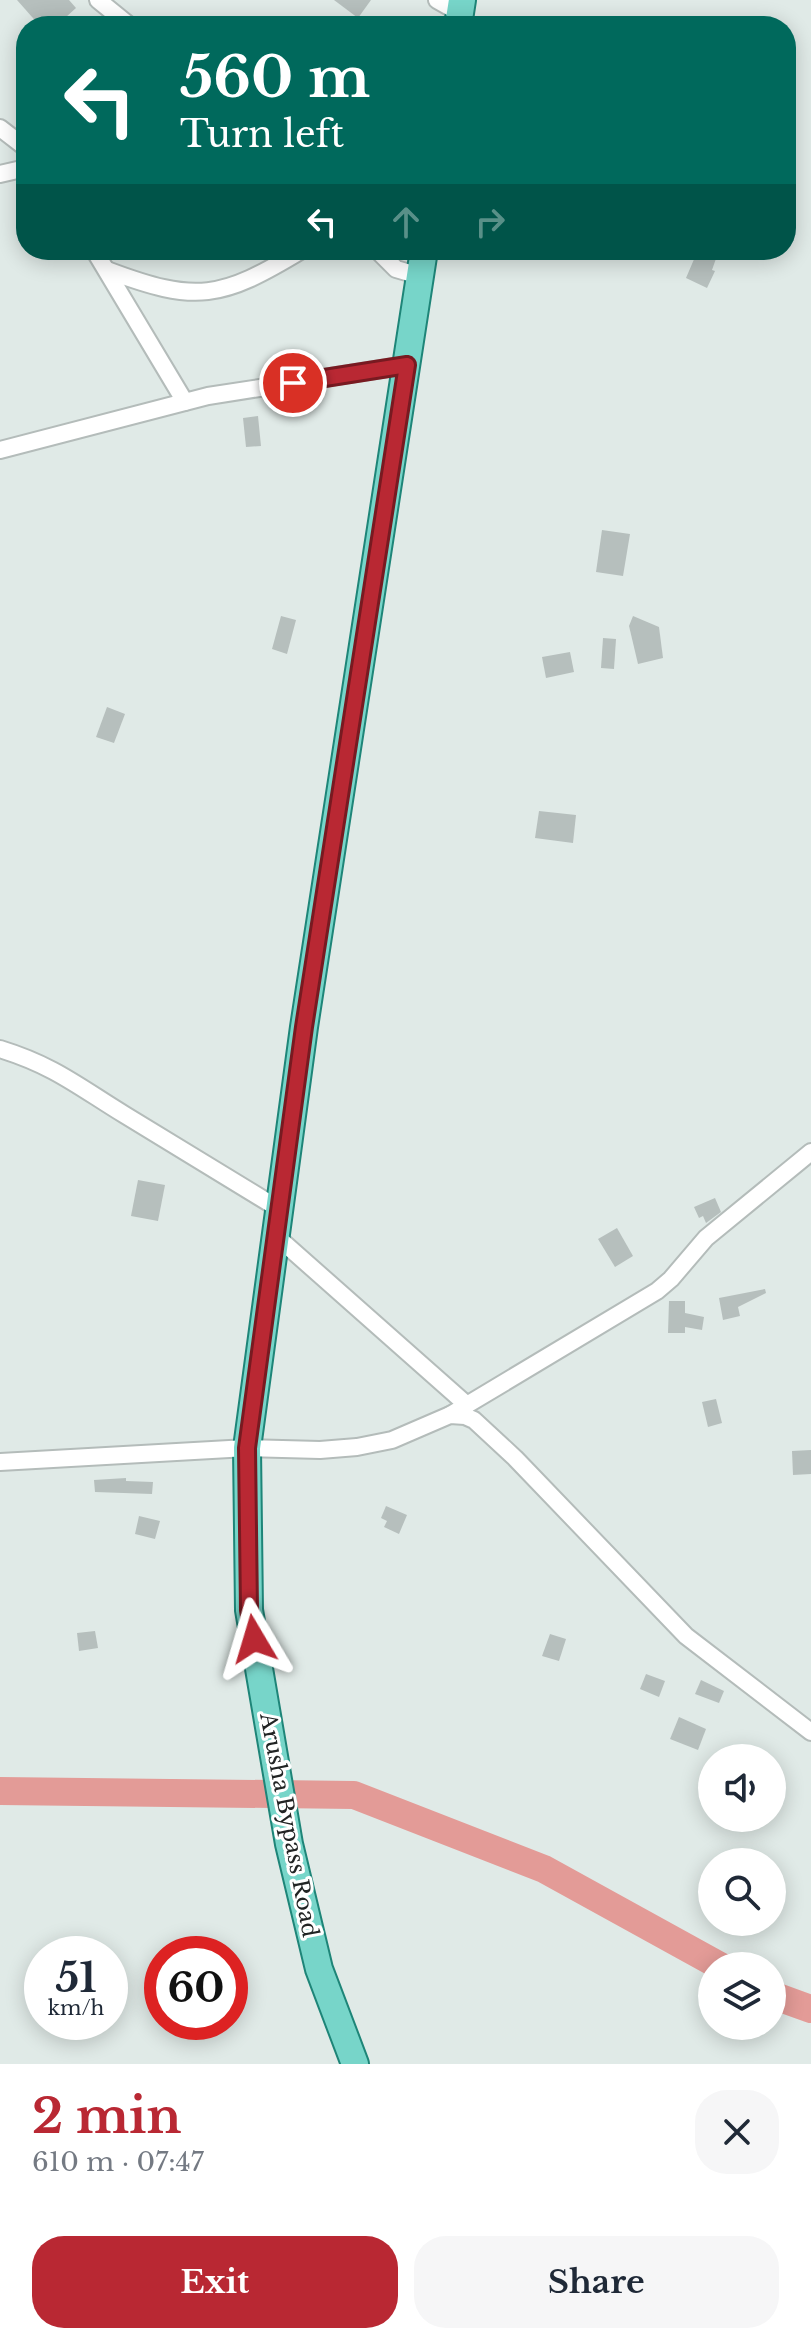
<!DOCTYPE html>
<meta charset="utf-8">
<style>
body{margin:0;font-family:"Libre Baskerville",serif;background:#f6f6f7;color:#1f2937;height:100vh;display:flex;flex-direction:column;font-size:30px;white-space:nowrap}
*{box-sizing:border-box;margin:0}
p{font-size:26px;color:#747a83}
.icon{flex:none;width:44px;height:44px;fill:none;stroke:currentColor;stroke-width:2;stroke-linecap:round;stroke-linejoin:round}
.map{position:relative;height:2064px;overflow:hidden}
.sheet{display:flex;flex-direction:column;background:#fff;flex:1}
.sheet>*{flex:none}
.guide{position:absolute;left:16px;top:16px;width:780px;height:244px;border-radius:32px;box-shadow:0 4px 20px #0003;background:#00695c;color:#fff;overflow:hidden}
.fabs{position:absolute;left:698px;top:1744px;display:grid;gap:16px}
.fabs a{display:grid;place-items:center;width:88px;height:88px;border-radius:50%;background:#fff;box-shadow:0 4px 20px #0003;font-size:40px}
.speed{position:absolute;left:24px;top:1936px;display:flex;gap:16px;font-size:40px;font-weight:700;text-align:center}
.speed>*{display:grid;place-content:center;width:104px;height:104px;border-radius:50%;background:#fff;box-shadow:0 4px 20px #0003;line-height:1}
.speed small{font-size:20px;font-weight:400}
.speed .limit{border:12px solid #d22;background:#fff;color:#111}
.pin{position:absolute;display:grid;place-items:center;width:68px;height:68px;color:#fff;margin:-34px;border:4px solid #fff;border-radius:50%;box-shadow:0 2px 8px #0007}
.me{position:absolute;width:88px;margin:-44px;rotate:353deg;stroke-linejoin:round;filter:drop-shadow(0 0 6px #0008)}
.turn{display:flex;align-items:center;gap:28px;height:168px;padding:0 32px;font-size:36px}
.turn .icon{width:104px;height:104px;stroke-width:2.5}
.turn b{display:block;font-size:56px;line-height:68px}
.lanes{display:flex;align-items:center;height:76px;padding:0 32px;background:#0003;justify-content:center;gap:40px;direction:ltr}
.lanes .off{opacity:.35}
.round{display:grid;place-items:center;flex:none;width:84px;height:84px;border-radius:32px;background:#f6f6f7}
.overview{display:flex;align-items:center;justify-content:space-between;height:136px;padding:0 32px}
h1{font-size:48px;font-weight:800;line-height:60px;color:#b92833}
.primary-button{display:flex;gap:16px;margin-top:auto;padding:16px 32px}
.primary-button a{flex:1;height:92px;border-radius:32px;background:#b92833;color:#fff;font-size:32px;font-weight:800;line-height:92px;text-align:center}
.primary-button a+a{background:#f6f6f7;color:#1f2937}
.map>svg:first-child{display:block}
.lines{fill:none;stroke-linecap:round;stroke-linejoin:round}
.river{stroke:#e39b97;stroke-width:28}
.building{fill:#b6bfbd}
.street-casing{stroke:#b4bcba;stroke-width:20}
.primary-casing{stroke:#1e8578;stroke-width:30}
.street{stroke:#fff;stroke-width:16}
.primary{stroke:#77d5c9;stroke-width:26}
.route-casing{stroke:#781a21;stroke-width:20}
.route{stroke:#b92833;stroke-width:14}
.labels{text-anchor:middle;dominant-baseline:central;stroke-width:6;stroke-linejoin:round;paint-order:stroke}
.street-label{font-size:22px;fill:#212424;stroke:#fff}
</style>
<div class="map">
<svg width="811" height="2064" viewBox="0 0 811 2064">
<rect width="100%" height="100%" fill="#e0eae7"/>
<g class="lines">
<g class="river">
<path d="M0,1791L354,1795L544,1869L720,1966"/>
<path d="M772,1995L811,2009"/>
</g>
</g>
<g class="building">
<path d="M17,0H69L76,8L56,26H40Z"/>
<path d="M334,0H371L358,18Z"/>
<path d="M698,250H719L712,270L715,271L707,288L686,278Z"/>
<path d="M258,416L261,446L246,447L243,418Z"/>
<path d="M602,530L630,534L623,576L596,572Z"/>
<path d="M281,616L296,620L287,654L272,649Z"/>
<path d="M633,616L659,627L663,658L638,664L629,626Z"/>
<path d="M603,638L616,639L614,669L601,668Z"/>
<path d="M570,652L574,672L546,678L542,657Z"/>
<path d="M107,707L125,714L114,743L96,737Z"/>
<path d="M539,811L576,815L573,843L535,838Z"/>
<path d="M138,1180L165,1185L158,1221L131,1216Z"/>
<path d="M715,1198L721,1212L706,1223L703,1216L699,1218L694,1207Z"/>
<path d="M617,1228L633,1256L615,1267L598,1239Z"/>
<path d="M765,1289L766,1293L738,1307L740,1316L723,1320L719,1298Z"/>
<path d="M669,1301H685V1313L704,1317L702,1330L685,1327V1333H668Z"/>
<path d="M716,1399L722,1423L708,1427L702,1402Z"/>
<path d="M811,1450V1474L793,1475L792,1451Z"/>
<path d="M126,1478V1481L153,1482L152,1494L95,1492L94,1480Z"/>
<path d="M386,1506L407,1515L399,1534L384,1527L387,1521L381,1518Z"/>
<path d="M139,1516L160,1521L155,1539L135,1534Z"/>
<path d="M95,1631L98,1648L79,1651L77,1633Z"/>
<path d="M550,1634L566,1639L559,1661L542,1656Z"/>
<path d="M646,1674L665,1681L659,1697L640,1689Z"/>
<path d="M701,1680L724,1691L719,1703L695,1694Z"/>
<path d="M679,1717L706,1729L698,1750L670,1739Z"/>
</g>
<g class="lines">
<defs>
<g id="street">
<path d="M98,0L130,26"/>
<path d="M437,0L460,13"/>
<path d="M0,128L26,148"/>
<path d="M0,174L26,168"/>
<path d="M94,250L185,402"/>
<path d="M377,250L396,269L420,276"/>
<path d="M107,270C197,304 221,299 302,250"/>
<path d="M0,450L208,396L407,365"/>
<path d="M0,1049C55,1066 79,1087 125,1115C177,1147 228,1178 279,1209"/>
<path d="M276,1236L467,1405"/>
<path d="M450,1415L657,1291L671,1279L706,1238L811,1152"/>
<path d="M0,1462L247,1448L320,1450L357,1447L392,1440L450,1415L465,1416L474,1420L515,1458L686,1636L811,1732"/>
</g>
<g id="primary">
<path d="M458,26L462,0"/>
<path d="M355,2064L319,1969L289,1844L249,1610L247,1448L304,1027L424,250"/>
</g>
</defs>
<use href="#street" class="street-casing"/>
<use href="#primary" class="primary-casing"/>
<use href="#street" class="street"/>
<use href="#primary" class="primary"/>
</g>
<g class="lines">
<defs>
<path id="route" d="M254,1639L249,1610L247,1448L304,1027L407,365L293,383"/>
</defs>
<use href="#route" class="route-casing"/>
<use href="#route" class="route"/>
</g>
<g class="labels">
<g class="street-label">
<text transform="translate(289 1825) rotate(79)">Arusha Bypass Road</text>
</g>
</g>
</svg>
<div class="fabs">
<a><svg class="icon" aria-label="sound" viewBox="0 0 24 24"><path d="M4 9h4l5-4v14l-5-4H4zM17 9q2 3 0 6"/></svg></a>
<a><svg class="icon" aria-label="search" viewBox="0 0 24 24"><circle cx="10" cy="10" r="6"/><path d="M15 15l6 6"/></svg></a>
<a><svg class="icon" aria-label="layers" viewBox="0 0 24 24"><path d="M12 4l9 5-9 5-9-5zM3 14l9 5 9-5"/></svg></a>
</div>
<div class="speed"><div>51<small>km/h</small></div><div class="limit">60</div></div>
<div class="pin" style="left:293px;top:383px;background:#d93025"><svg class="icon" aria-label="arrive" viewBox="0 0 24 24"><path d="M6 21V4h12l-3 4 3 4H6"/></svg></div>
<svg class="me" style="left:254px;top:1639px" viewBox="-20 -20 40 40"><path d="M0-17L14 15 0 8-14 15z" fill="#b92833" stroke="#fff" stroke-width="4"/></svg>
<div class="guide">
<div class="turn"><svg class="icon" aria-label="left" viewBox="0 0 24 24"><path d="M17 20v-9H6M10 6l-5 5 5 5"/></svg><div><b>560 m</b>Turn left</div></div>
<div class="lanes"><svg class="icon" aria-label="left" viewBox="0 0 24 24"><path d="M17 20v-9H6M10 6l-5 5 5 5"/></svg><svg class="icon off" aria-label="ahead" viewBox="0 0 24 24"><path d="M12 20V5M6 11l6-6 6 6"/></svg><svg class="icon off" aria-label="right" viewBox="0 0 24 24"><path d="M7 20v-9h11M14 6l5 5-5 5"/></svg></div>
</div>
</div>
<section class="sheet">
<div class="overview"><div><h1>2 min</h1><p>610 m · 07:47</p></div><a class="round"><svg class="icon" aria-label="close" viewBox="0 0 24 24"><path d="M6 6l12 12M18 6L6 18"/></svg></a></div>
<div class="primary-button"><a>Exit</a><a>Share</a></div>
</section>
